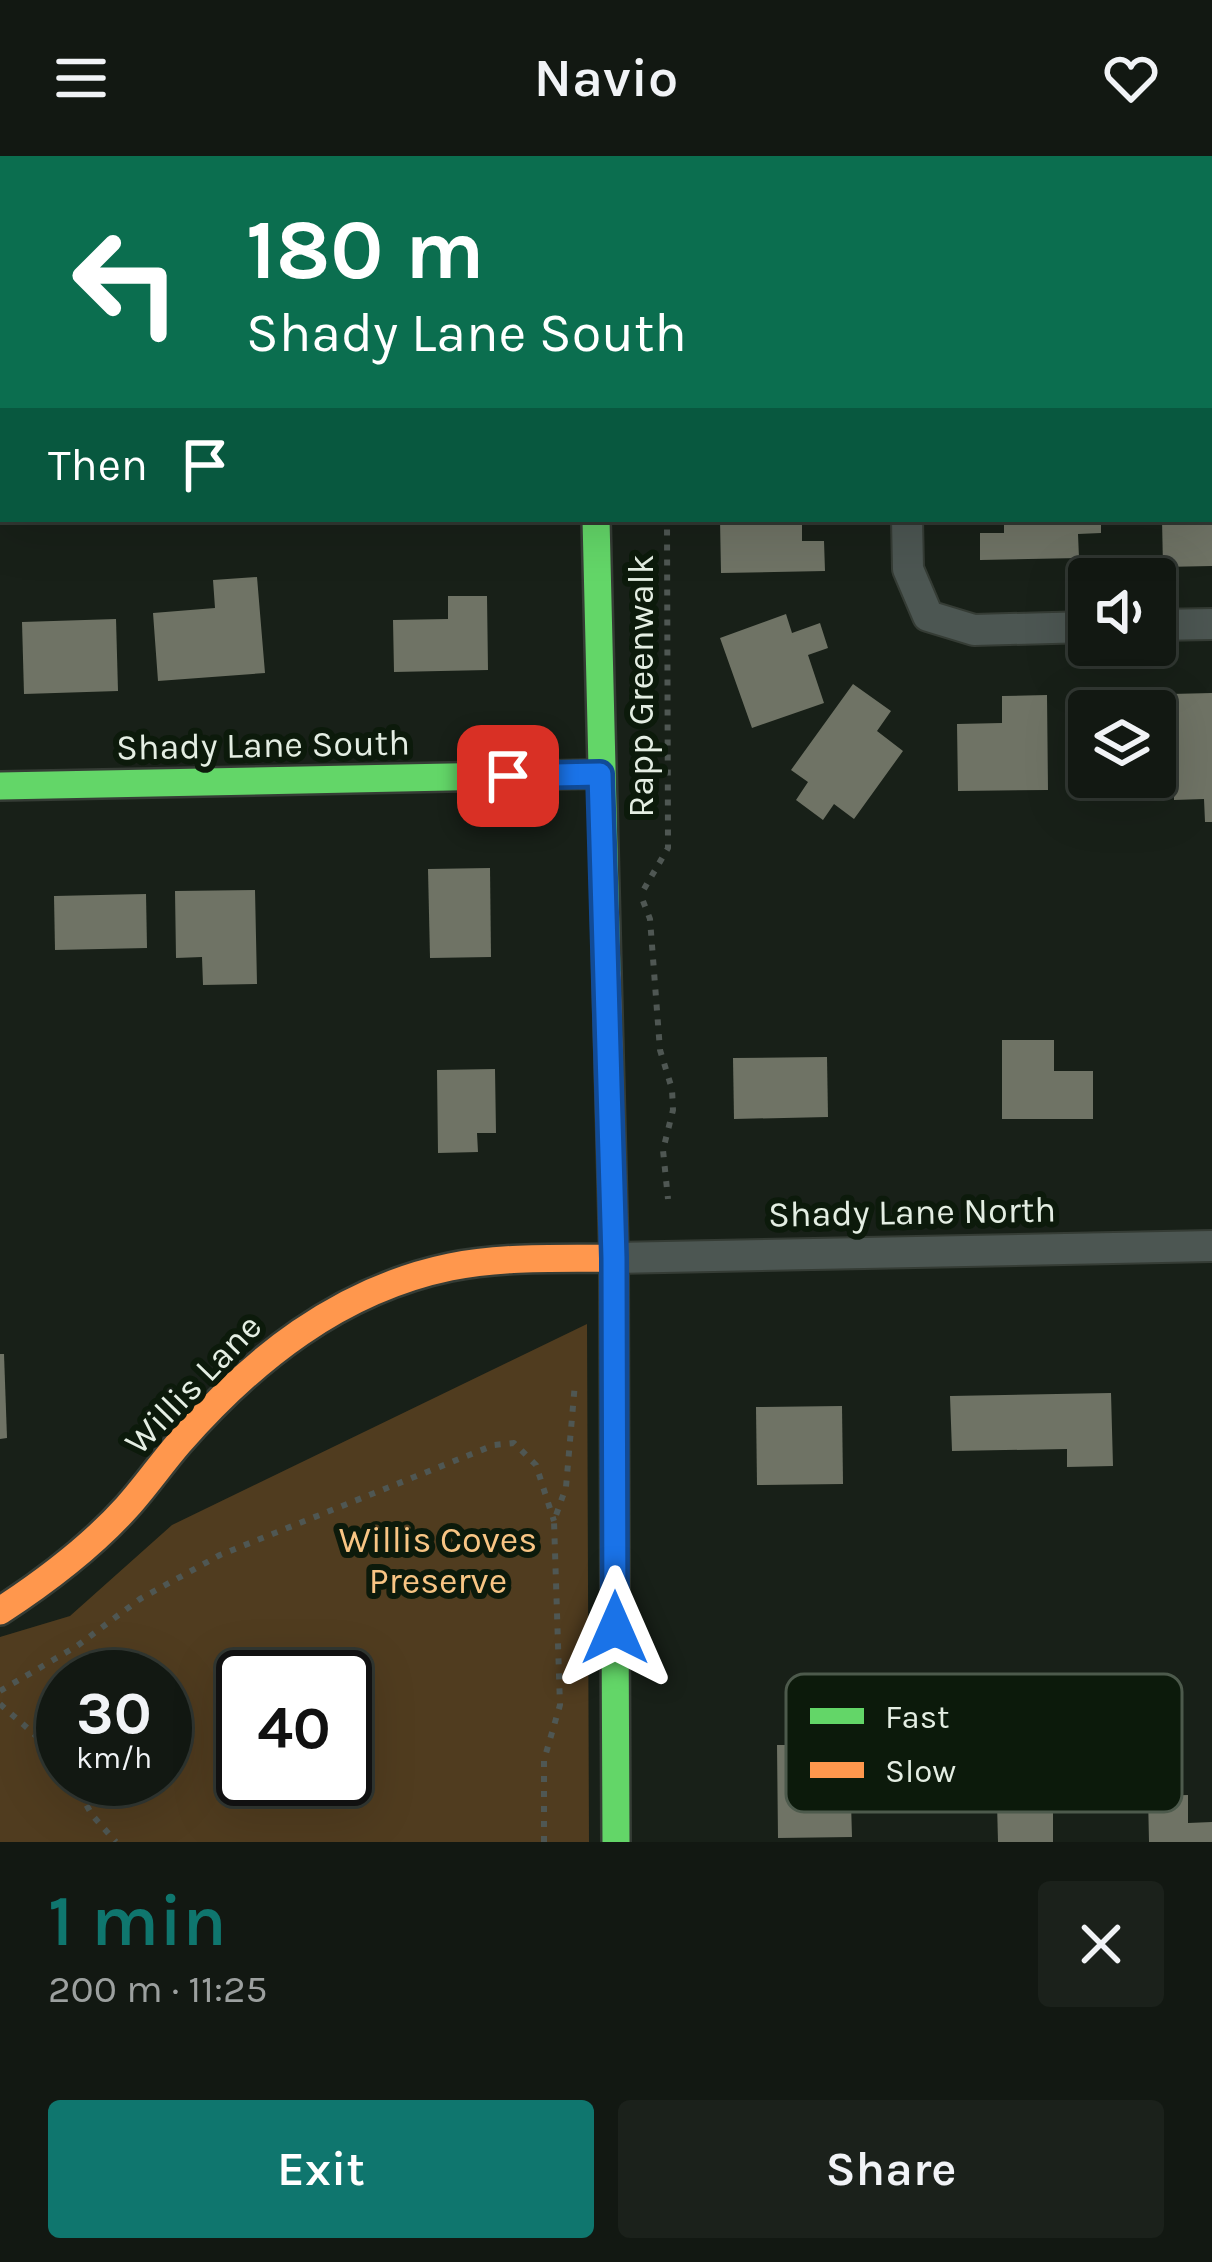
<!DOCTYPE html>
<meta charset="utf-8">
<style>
body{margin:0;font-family:Karla,sans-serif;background:#1b211b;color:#f1f3f6;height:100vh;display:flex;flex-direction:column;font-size:45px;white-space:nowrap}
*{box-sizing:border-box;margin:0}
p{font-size:39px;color:#9ca09f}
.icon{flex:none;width:66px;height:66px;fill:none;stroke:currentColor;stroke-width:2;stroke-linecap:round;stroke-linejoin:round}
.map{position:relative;height:1686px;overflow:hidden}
.side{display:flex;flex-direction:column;background:#121812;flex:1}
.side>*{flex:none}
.top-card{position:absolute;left:0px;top:0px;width:1212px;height:366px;box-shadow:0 12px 48px #0002,0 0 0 3px #313732;background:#0b6e4f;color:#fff;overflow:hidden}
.fabs{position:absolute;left:1068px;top:402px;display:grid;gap:24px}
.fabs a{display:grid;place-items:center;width:108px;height:108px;border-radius:12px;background:#121812;box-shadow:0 12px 48px #0002,0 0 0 3px #313732;font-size:60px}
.speed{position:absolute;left:36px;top:1494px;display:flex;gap:24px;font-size:60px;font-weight:700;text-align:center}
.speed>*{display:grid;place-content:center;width:156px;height:156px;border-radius:50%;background:#121812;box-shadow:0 12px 48px #0002,0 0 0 3px #313732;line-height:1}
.speed small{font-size:30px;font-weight:400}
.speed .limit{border:6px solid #111;border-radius:18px;background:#fff;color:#111}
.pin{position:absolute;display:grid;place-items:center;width:102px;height:102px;color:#fff;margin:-51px;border-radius:24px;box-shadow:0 6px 18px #0006}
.me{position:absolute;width:132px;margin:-66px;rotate:0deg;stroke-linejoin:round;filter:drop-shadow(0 0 9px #0008)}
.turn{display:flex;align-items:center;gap:42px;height:252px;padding:0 48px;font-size:54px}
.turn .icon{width:156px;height:156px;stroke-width:2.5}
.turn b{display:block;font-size:84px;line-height:102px}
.then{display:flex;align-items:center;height:114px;padding:0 48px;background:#0003;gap:24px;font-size:45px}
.round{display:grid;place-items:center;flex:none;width:126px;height:126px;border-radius:12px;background:#1b211b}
.overview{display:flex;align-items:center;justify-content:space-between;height:204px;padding:0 48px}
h1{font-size:72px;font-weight:600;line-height:90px;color:#0f766e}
.primary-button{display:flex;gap:24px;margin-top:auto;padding:24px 48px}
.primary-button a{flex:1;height:138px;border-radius:12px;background:#0f766e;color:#fff;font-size:48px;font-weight:600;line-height:138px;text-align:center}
.primary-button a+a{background:#1b211b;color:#f1f3f6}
header{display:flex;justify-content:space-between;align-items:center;height:156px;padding:0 48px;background:#121812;font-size:54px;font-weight:600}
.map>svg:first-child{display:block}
.green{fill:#503c1f;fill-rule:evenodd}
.building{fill:#6f7365}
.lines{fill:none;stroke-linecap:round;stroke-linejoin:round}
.street-casing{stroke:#353c35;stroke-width:34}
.fast-casing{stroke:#353c35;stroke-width:32}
.slow-casing{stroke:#353c35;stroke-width:32}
.path{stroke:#4f5753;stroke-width:6;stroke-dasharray:6 9;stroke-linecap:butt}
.street{stroke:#4c5652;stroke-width:30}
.fast{stroke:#63d668;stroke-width:27}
.slow{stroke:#ff974d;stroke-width:27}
.route-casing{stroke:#114b97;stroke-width:30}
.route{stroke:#1a73e8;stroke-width:21}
.labels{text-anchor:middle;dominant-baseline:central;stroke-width:12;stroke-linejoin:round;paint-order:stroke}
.street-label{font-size:36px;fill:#e4eee3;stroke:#0c1a0b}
.park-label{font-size:36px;fill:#f8c584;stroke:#0c1a0b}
.key{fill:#0c1a0b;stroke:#4d5a4c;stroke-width:3}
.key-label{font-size:33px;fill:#e4eee3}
</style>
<header><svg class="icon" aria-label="menu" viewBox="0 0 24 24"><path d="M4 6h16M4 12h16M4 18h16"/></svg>Navio<svg class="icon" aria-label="heart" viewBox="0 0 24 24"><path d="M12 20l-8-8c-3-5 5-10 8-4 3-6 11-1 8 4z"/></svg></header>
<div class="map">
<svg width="1212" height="1686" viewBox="0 0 1212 1686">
<rect width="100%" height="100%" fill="#182018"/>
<g class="green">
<path d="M928,0H1212V202H1209V3Z"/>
<path d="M587,1168L589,1686H0V1481L70,1460L172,1369ZM63,1521H165V1623H63ZM243,1521H345V1623H243Z"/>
</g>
<g class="building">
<path d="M720,363H802V385H824L825,415L721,417Z"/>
<path d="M1004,363H1101V377L1078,378L1079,402L980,404V377H1004Z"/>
<path d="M1162,363H1212V410L1163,411Z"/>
<path d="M257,421L265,517L158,525L153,457L215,452L213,424Z"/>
<path d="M448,440H487L488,514L394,516L393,464L448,463Z"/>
<path d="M786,458L792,477L820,467L828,492L808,499L824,547L752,572L720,482Z"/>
<path d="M116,463L118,535L24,538L22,466Z"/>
<path d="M853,528L891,555L877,575L903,595L854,663L834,648L823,664L796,644L808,626L791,614Z"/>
<path d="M1212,537V666H1205L1204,643L1174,644L1171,538Z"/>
<path d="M1153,538V555H1089V621H1103V640H1078L1077,539Z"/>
<path d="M1047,539L1048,634L958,635L957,568L1002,567V540Z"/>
<path d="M490,712L491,801L430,802L428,713Z"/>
<path d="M255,734L257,828L203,829L202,801L176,802L175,735Z"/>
<path d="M146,738L147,792L55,794L54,740Z"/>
<path d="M1002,884H1054V915H1093V963H1002Z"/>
<path d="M827,901L828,961L734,963L733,902Z"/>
<path d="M495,913L496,977H477L478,996L438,997L437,914Z"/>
<path d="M0,1198H4L7,1282L0,1283Z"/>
<path d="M1111,1237L1113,1310L1067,1311V1293L952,1295L950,1240Z"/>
<path d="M842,1250L843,1328L757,1329L756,1251Z"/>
<path d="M777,1589H827V1612H875V1646H851L852,1681L778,1682Z"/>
<path d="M1188,1639V1667L1212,1666V1686H1149L1148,1640Z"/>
<path d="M1053,1646V1686H998L997,1647Z"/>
</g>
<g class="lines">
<defs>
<g id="street">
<path d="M900,0L901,3"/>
<path d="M907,363L908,413L928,460L974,474L1089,471"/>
<path d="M1155,469L1212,468"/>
<path d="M614,1102L1212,1090"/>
</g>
<g id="fast">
<path d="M596,363L607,818"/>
<path d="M0,630L600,618"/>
<path d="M615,1456L616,1686"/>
</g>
<g id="slow">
<path d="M590,0V3"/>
<path d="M607,818L614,1102L615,1456"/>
<path d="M0,1455C46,1425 90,1392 127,1351C145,1331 161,1308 179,1287C252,1204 339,1134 450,1111C503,1100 560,1103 614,1102"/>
</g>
</defs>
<use href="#street" class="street-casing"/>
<use href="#fast" class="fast-casing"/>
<use href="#slow" class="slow-casing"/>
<g class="path">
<path d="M644,733L668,692L667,363"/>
<path d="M643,745L650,763L660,894L672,933L673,954L663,994L668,1043"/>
<path d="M0,1535L77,1490L140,1443L220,1399L494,1289L514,1287L536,1309L554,1365"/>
<path d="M0,1548L50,1592L63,1610"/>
<path d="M72,1623L92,1659L116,1686"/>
<path d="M544,1686V1604L560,1549L554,1365L566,1331L575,1227"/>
</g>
<use href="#street" class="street"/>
<use href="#fast" class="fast"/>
<use href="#slow" class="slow"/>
</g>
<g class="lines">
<defs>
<path id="route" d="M508,620L600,618L614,1102L615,1472"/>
</defs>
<use href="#route" class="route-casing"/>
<use href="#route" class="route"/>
</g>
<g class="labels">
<g class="street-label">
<text transform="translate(641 530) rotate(-90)">Rapp Greenwalk</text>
<text transform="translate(263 589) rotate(-1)">Shady Lane South</text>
<text transform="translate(912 1056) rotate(-1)">Shady Lane North</text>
<text transform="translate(193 1228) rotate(-46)">Willis Lane</text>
</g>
<g class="park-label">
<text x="438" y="1384">Willis Coves<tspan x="438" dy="41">Preserve</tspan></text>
</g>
</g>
<rect x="786" y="1518" width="396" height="138" rx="18" class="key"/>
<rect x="810" y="1552" width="54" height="16" fill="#63d668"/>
<rect x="810" y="1606" width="54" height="16" fill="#ff974d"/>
<g class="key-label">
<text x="885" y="1572">Fast</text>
<text x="885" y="1626">Slow</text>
</g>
</svg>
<div class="fabs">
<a><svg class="icon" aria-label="sound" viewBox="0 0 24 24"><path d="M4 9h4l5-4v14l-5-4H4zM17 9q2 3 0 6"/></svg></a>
<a><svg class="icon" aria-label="layers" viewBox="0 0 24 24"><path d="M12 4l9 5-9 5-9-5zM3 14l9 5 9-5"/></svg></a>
</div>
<div class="speed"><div>30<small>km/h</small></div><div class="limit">40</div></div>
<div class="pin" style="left:508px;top:620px;background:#d93025"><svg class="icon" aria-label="arrive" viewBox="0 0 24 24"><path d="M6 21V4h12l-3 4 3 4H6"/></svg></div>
<svg class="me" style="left:615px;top:1472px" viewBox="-20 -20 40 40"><path d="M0-17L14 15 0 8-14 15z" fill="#1a73e8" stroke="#fff" stroke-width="4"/></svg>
<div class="top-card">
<div class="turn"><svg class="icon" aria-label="left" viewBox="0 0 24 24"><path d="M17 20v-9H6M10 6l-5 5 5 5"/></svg><div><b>180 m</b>Shady Lane South</div></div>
<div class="then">Then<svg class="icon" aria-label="arrive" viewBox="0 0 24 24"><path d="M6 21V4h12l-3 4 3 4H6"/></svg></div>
</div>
</div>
<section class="side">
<div class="overview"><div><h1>1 min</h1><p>200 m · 11:25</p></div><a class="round"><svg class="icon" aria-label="close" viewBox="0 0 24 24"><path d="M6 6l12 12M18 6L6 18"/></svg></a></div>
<div class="primary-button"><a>Exit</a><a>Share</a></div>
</section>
